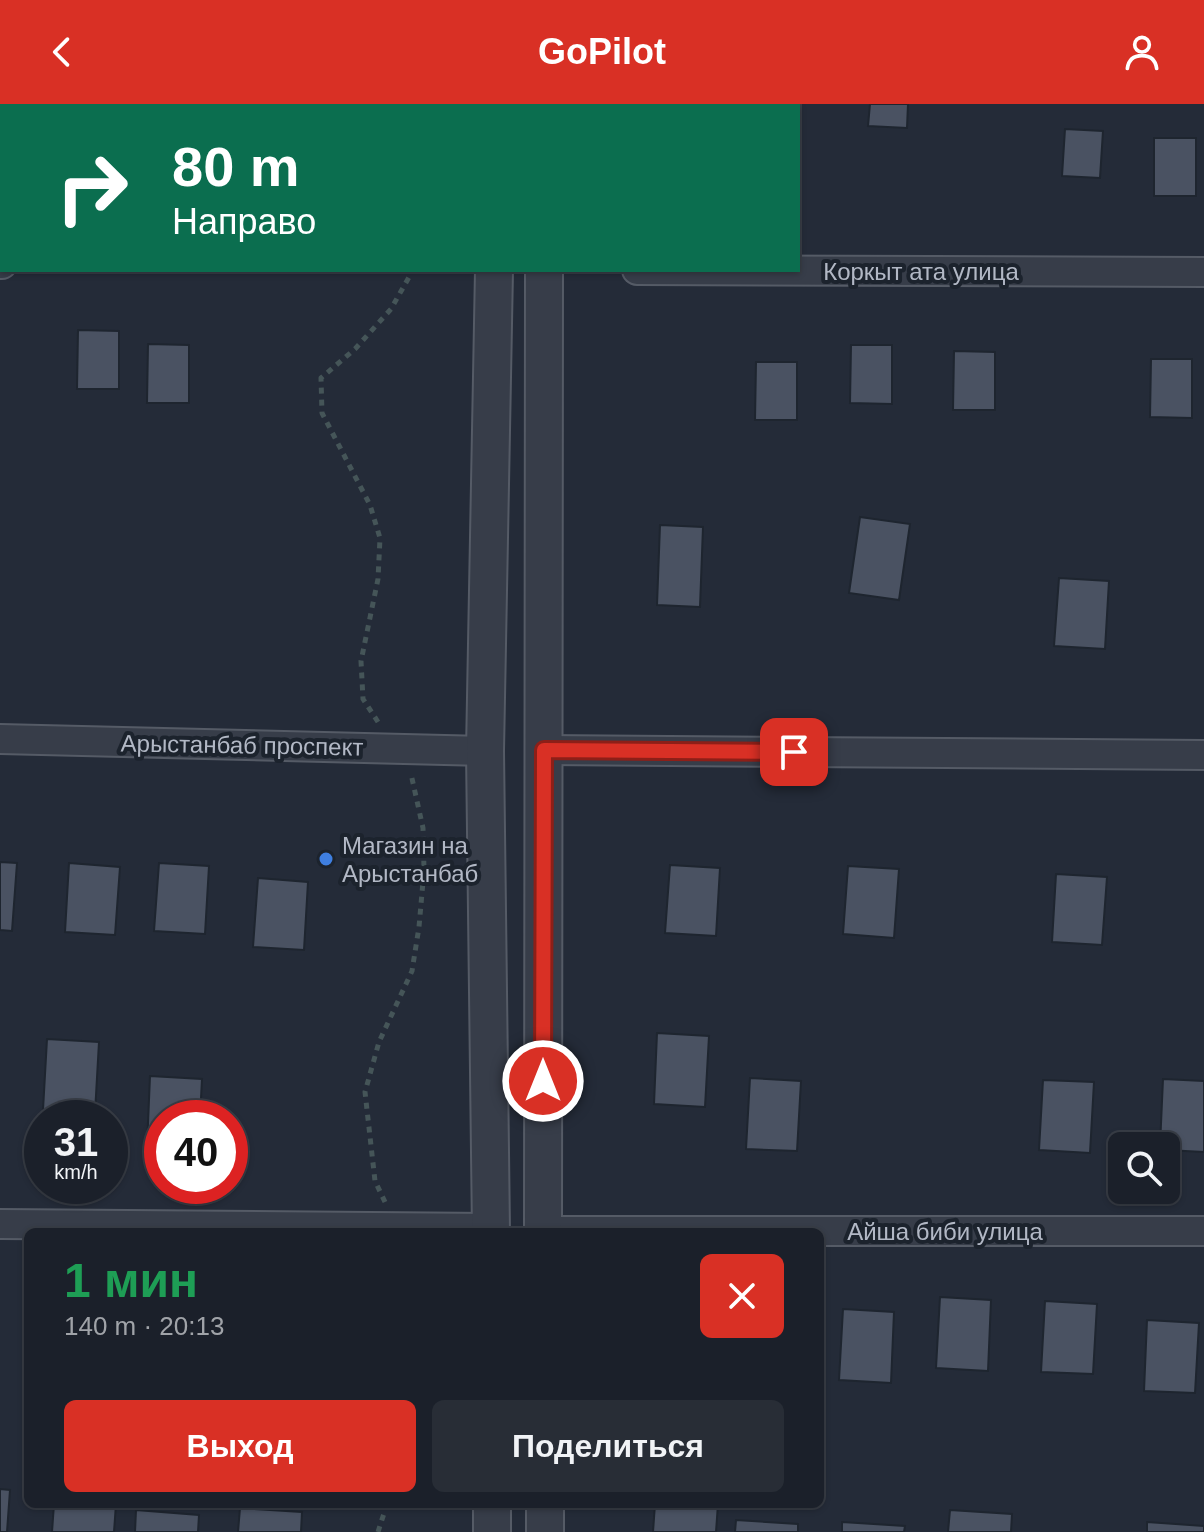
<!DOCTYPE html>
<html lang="ru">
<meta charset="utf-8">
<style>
body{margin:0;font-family:Arial,sans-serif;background:#282d36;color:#f1f3f6;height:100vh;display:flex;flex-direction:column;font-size:30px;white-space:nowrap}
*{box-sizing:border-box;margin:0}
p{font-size:26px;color:#a0a3a8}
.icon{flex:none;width:44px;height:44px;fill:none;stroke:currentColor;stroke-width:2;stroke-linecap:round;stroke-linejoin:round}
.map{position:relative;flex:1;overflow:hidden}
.panel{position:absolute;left:24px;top:1124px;width:800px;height:280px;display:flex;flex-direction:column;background:#1b202a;border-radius:12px;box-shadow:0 2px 6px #0004,0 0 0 2px #393e47}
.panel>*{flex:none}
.top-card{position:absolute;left:0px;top:0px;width:800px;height:168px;box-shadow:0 2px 6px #0004,0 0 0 2px #393e47;background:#0b6e4f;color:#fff;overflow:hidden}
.tools{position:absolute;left:1108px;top:1028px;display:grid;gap:16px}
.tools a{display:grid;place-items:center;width:72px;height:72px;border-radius:12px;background:#1b202a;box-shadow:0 2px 6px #0004,0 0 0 2px #393e47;font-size:40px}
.speed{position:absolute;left:24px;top:996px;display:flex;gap:16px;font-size:40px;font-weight:700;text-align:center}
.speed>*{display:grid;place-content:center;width:104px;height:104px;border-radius:50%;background:#1b202a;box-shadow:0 2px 6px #0004,0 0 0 2px #393e47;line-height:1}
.speed small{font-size:20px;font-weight:400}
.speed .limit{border:12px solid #d22;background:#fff;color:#111}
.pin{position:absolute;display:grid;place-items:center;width:68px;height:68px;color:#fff;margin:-34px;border-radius:16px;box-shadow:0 4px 12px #0006}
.me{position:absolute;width:88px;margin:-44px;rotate:0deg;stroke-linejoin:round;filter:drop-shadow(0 0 6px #0008)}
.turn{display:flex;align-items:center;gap:28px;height:168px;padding:0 40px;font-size:36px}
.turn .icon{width:104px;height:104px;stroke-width:2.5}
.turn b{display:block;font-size:56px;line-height:68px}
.round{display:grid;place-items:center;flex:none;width:84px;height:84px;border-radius:12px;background:#282d36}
.head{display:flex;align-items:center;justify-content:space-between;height:136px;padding:0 40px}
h1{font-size:48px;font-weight:600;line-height:60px;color:#1e9e55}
.action{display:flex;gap:16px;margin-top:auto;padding:16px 40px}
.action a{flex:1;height:92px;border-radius:12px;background:#d93025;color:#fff;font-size:32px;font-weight:600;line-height:92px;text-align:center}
.action a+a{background:#282d36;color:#f1f3f6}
header{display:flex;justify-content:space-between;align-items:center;height:104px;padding:0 40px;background:#d93025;color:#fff;font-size:36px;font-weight:600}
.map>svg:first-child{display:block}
.building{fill:#4a5262;stroke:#1e252f;stroke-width:2}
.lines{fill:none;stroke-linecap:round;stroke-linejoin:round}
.minor-casing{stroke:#555b66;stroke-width:32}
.tertiary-casing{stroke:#555b66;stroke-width:40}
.path{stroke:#455558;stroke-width:5;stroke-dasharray:6 6;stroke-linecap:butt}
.minor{stroke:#373d49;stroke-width:28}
.tertiary{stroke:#373d49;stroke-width:36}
.route-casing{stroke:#8d1f18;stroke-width:20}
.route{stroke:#d93025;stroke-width:14}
.shop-dot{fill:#3f7fe0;stroke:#1c232d;stroke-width:3}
.labels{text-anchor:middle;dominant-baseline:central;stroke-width:8;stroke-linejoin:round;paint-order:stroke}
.street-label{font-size:24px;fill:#b2b8c5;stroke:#1c232d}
.poi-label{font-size:24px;fill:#b2b8c5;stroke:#1c232d;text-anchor:start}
</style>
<header><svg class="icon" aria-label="back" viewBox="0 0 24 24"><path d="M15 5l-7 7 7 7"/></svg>GoPilot<svg class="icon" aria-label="person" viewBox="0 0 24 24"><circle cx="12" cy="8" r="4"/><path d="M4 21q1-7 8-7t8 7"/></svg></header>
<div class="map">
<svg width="1204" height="1428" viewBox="0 0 1204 1428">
<rect width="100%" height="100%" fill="#242b38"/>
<g class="building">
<path d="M0,0H16L2,2V37Z"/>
<path d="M870,0H908L907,24L868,22Z"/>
<rect x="798" y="10" width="3" height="58"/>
<path d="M1065,25L1103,27L1100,74L1062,72Z"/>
<rect x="1154" y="34" width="42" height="58"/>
<path d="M78,226L119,227V285H77Z"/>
<path d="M148,240L189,241V299H147Z"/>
<path d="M851,241H892V300L850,299Z"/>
<path d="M954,247L995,248V306H953Z"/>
<path d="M1151,255H1192V314L1150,313Z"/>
<path d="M756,258H797V316H755Z"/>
<path d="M860,413L910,420L899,496L849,489Z"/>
<path d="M660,421L703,423L700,503L657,501Z"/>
<path d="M1059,474L1109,477L1105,545L1054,542Z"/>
<path d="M0,758L17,759L12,827L0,826Z"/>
<path d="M69,759L120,763L115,831L65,828Z"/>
<path d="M159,759L209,762L205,830L154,827Z"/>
<path d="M670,761L720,764L716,832L665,829Z"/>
<path d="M848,762L899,765L894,834L843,830Z"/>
<path d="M1056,770L1107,773L1102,841L1052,838Z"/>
<path d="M258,774L308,778L304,846L253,843Z"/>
<path d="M657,929L709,932L705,1003L654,1000Z"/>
<path d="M47,935L99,938L95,1009L43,1006Z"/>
<path d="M150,972L202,975L200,1014H162V1043H147Z"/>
<path d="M750,974L801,977L797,1047L746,1045Z"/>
<path d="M1163,975L1204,977V1048L1166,1046V1042H1160Z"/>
<path d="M1043,976L1094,978L1090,1049L1039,1046Z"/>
<path d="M940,1193L991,1196L988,1267L936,1264Z"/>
<path d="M1045,1197L1097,1200L1093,1270L1041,1268Z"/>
<path d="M843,1205L894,1208L891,1279L839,1276Z"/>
<path d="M1147,1216L1199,1219L1195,1289L1144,1287Z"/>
<path d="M0,1385L10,1386L7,1428H0Z"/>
<path d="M54,1400H116L114,1428H52Z"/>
<path d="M655,1400H718L716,1428H653Z"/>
<path d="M240,1404L302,1408L301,1428H238Z"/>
<path d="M136,1406L199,1411L198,1428H135Z"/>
<path d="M950,1406L1012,1410L1011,1428H948Z"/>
<path d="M736,1416L798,1420V1428H735Z"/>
<path d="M842,1418L905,1422L904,1428H842Z"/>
<path d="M1147,1418L1204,1422V1428H1147Z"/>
</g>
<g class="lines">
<defs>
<g id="minor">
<path d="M0,160H2"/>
<path d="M637,166L1204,168"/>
<path d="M0,635L485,647"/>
<path d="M544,646L1204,651"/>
<path d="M0,1120L491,1124"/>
<path d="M543,1127H1204"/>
</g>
<g id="tertiary">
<path d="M493,0V2"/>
<path d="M543,0V2"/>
<path d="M491,1128L485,647L494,166"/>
<path d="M543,1128L544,166"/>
<path d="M492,1400V1428"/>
<path d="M545,1400V1428"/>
</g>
</defs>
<use href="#minor" class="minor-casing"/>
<use href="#tertiary" class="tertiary-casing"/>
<g class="path">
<path d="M436,0V2"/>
<path d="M378,618L363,595L361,557L378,475L380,434L370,401L322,309L321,274L355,245L391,205L413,166"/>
<path d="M385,1098L375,1077L365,988L379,938L412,867L419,823L424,766L423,724L411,670"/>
<path d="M378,1428L387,1400"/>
</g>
<use href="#minor" class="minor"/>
<use href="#tertiary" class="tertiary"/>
</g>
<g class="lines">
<defs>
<path id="route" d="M543,977L544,646L794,648"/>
</defs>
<use href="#route" class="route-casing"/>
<use href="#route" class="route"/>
</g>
<circle class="shop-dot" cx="326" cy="755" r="8"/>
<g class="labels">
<g class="street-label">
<text x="921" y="167">Коркыт ата улица</text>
<text transform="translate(242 641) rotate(1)">Арыстанбаб проспект</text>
<text x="945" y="1127">Айша биби улица</text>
</g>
<g class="poi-label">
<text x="342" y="741">Магазин на<tspan x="342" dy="28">Арыстанбаб</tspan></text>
</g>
</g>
</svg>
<div class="tools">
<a><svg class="icon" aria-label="search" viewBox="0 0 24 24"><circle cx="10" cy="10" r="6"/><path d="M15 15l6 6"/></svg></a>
</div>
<div class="speed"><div>31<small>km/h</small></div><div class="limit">40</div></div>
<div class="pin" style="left:794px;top:648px;background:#d93025"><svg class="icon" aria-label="arrive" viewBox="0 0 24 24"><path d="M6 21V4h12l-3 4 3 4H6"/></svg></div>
<svg class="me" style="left:543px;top:977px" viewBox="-20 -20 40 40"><circle r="17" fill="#d93025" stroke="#fff" stroke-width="3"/><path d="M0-11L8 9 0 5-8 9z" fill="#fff"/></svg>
<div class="top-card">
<div class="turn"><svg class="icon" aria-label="right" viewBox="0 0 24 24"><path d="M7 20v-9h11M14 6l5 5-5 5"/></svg><div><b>80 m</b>Направо</div></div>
</div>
<section class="panel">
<div class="head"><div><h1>1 мин</h1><p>140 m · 20:13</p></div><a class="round" style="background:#d93025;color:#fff"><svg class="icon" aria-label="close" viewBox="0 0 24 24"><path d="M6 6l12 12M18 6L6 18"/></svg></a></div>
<div class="action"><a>Выход</a><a>Поделиться</a></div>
</section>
</div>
